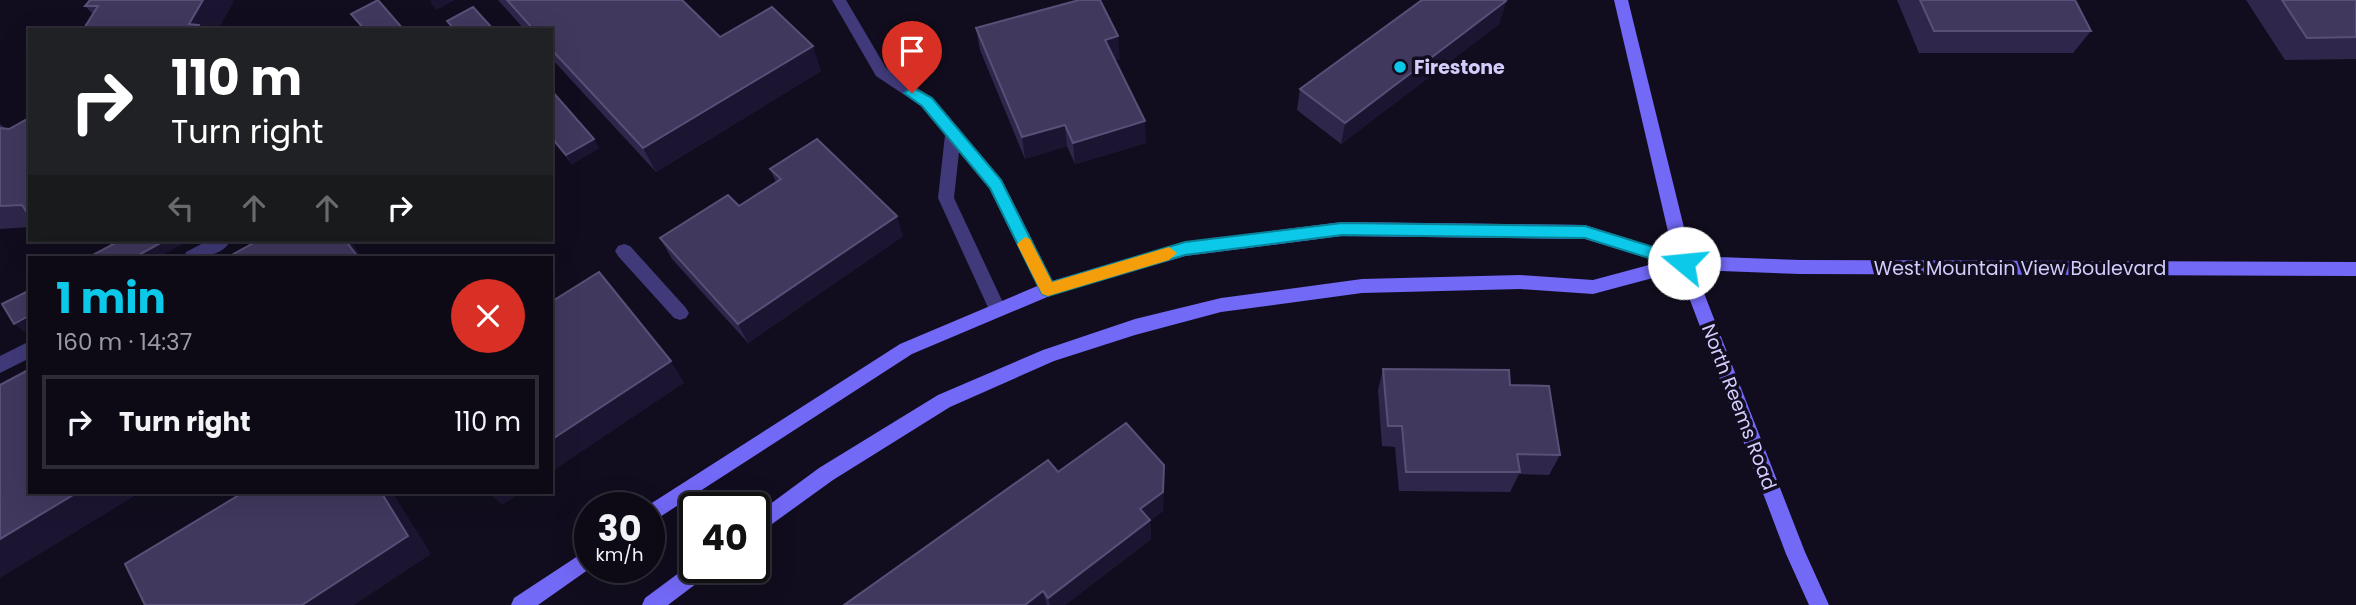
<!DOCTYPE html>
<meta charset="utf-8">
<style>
body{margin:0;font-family:Poppins,sans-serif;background:#16131f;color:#f1f3f6;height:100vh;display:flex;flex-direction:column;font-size:26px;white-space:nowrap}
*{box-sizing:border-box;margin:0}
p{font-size:23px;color:#9a9aa1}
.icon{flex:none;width:38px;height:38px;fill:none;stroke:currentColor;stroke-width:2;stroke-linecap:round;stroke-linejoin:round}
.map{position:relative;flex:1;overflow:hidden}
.details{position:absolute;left:28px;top:256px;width:525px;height:238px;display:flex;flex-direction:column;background:#0d0a16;border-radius:0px;box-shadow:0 7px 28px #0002,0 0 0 2px #2d2b35}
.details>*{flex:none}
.banner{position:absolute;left:28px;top:28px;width:525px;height:214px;border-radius:0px;box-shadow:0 7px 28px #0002,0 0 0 2px #2d2b35;background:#202124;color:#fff;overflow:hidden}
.speed{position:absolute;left:574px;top:492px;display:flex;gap:14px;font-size:35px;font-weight:700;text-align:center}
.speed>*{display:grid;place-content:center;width:91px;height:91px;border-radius:50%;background:#0d0a16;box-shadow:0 7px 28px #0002,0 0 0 2px #2d2b35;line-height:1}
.speed small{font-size:18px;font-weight:400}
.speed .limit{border:4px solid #111;border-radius:10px;background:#fff;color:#111}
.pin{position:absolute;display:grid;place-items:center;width:60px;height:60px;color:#fff;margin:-72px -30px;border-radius:50% 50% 50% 0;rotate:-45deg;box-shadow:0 0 7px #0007}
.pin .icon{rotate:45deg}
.me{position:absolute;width:77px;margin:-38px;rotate:287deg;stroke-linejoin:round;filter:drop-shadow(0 0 5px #0008)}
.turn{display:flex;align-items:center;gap:24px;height:147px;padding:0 28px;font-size:32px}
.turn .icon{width:91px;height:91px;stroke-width:2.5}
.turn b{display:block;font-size:49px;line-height:60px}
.lanes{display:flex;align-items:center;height:66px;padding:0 28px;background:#0003;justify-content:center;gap:35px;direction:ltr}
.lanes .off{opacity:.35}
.round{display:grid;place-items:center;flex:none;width:74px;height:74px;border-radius:37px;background:#16131f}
.overview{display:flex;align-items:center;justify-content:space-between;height:119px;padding:0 28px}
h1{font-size:42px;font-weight:700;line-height:52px;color:#0cc9e9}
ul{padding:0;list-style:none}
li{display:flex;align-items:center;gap:21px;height:94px;margin:0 14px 10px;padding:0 14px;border:4px solid #2d2b35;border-radius:0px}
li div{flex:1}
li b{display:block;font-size:26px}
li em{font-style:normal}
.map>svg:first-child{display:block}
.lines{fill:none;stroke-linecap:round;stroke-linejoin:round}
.lane{fill:#403a7a;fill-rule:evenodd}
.secondary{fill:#7369f7;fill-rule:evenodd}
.wall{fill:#2f274b}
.shaded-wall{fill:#1c1531}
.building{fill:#41385e;stroke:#585077;stroke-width:2}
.route{fill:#0cc9e9;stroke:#088397;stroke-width:2}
.slow{fill:#f59e0b}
.poi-dot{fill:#0cc9e9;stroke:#110d1e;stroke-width:2.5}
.labels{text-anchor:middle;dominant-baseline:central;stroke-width:7;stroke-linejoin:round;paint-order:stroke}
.poi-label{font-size:19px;font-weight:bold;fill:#d4cdfc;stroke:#110d1e;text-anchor:start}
.street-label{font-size:19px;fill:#d4cdfc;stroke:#110d1e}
</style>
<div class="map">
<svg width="2356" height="605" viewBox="0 0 2356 605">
<rect width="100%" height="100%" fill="#110d1e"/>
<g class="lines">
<g class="lane">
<path d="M832,0H846L886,68L933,98L1001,179L1057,289L1054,294L1048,296L1042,294L989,188L959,152L954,198L1006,309L1003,314L997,316L991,314L938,198L945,135L921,106L876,76Z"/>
<path d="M209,240H231C222,257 201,257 184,257L186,252Z"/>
<path d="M624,244L630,246L686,308L689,313L686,318L680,320L674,318L618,256L615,251L618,246Z"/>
<path d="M30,341V358L0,373V356Z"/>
</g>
<g class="secondary">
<path d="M1614,0H1628L1691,256L1800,260L2356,262V276L1800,274L1695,270L1805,552L1829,605H1809L1786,554L1679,271L1593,294L1520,289L1362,293L1221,312L1135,335L1054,361L950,407L833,480L754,537V516L819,468L938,395L1043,350L1135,319L1221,298L1362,279L1520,275L1593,280L1660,262L1585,239L1342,236L1185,256L1052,295L912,354L649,524V508H644L900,344L1042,284L1185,242L1342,222L1585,225L1673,253Z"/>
<path d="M590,548V567H592L538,605H511L514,598Z"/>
<path d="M695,561V567H712L709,574L668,605H642L645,598Z"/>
</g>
</g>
<g class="wall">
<path d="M498,0H682L720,37L821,71L656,172L551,58V30H525Z"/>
<path d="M1897,0H2075L2091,31L2073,53H1919Z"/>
<path d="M2246,0H2356V59L2285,60Z"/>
<path d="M234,1L93,14L85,6Z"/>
<path d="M1506,1L1499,24L1341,144L1297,110L1300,89Z"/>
<path d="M976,28L1120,59L1115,60L1146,143L1075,164L1067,146L1025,159L980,50Z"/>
<path d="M551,90L599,148L572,164L551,139Z"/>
<path d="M30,115V227L0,229V124L5,128L9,129L27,119Z"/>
<path d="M770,169L903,236L748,343L672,259L660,238L739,206L776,182Z"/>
<path d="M1383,369L1510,385L1560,455L1549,475L1519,474L1510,492L1399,491L1395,447L1382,446L1378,390Z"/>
<path d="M1164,465L1163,511L1150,521L1151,539L1065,605H844L1058,472Z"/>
</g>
<g class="shaded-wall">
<path d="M203,0H233L234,1L218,30H194L189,24Z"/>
<path d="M431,0H455L436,10L430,1Z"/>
<path d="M1506,1L1499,24L1341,144L1345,123Z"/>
<path d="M1118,36L1120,59L1107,62L1105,40Z"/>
<path d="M813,46L821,71L656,172L643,148Z"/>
<path d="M1145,121L1146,143L1075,164L1073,143Z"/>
<path d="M1065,125L1067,146L1025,159L1022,137Z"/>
<path d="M594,139L599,148L572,164L566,155Z"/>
<path d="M897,216L903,236L748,343L738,324Z"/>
<path d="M166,240H190L159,257H135Z"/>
<path d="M345,240H350L362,257H358Z"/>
<path d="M30,315V329L25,332L14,324Z"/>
<path d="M671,361L684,383L551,472V440Z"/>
<path d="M1164,465L1163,511L1150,521L1151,539L1065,605H1050L1048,598Z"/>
<path d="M78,492H141L0,578V539Z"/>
<path d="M381,492H392L431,554L354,605H302Z"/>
<path d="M488,492H522L502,505Z"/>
<path d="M1043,591L1047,605H1025Z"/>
</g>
<g class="building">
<path d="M90,0H203L189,24L199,25L197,30H83L98,6H85Z"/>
<path d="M378,0L404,30H365L351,14Z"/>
<path d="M507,0H682L720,37L772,7L813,46L643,148L551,49V30H534Z"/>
<path d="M1079,0H1100L1118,36L1105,40L1145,121L1073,143L1065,125L1022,137L976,28Z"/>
<path d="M1422,0H1504L1506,1L1345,123L1300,89Z"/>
<path d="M1920,0H2075L2091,31H1934Z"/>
<path d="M2282,0H2356V37L2307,38Z"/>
<path d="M473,7L494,30H455L447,21Z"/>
<path d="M551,90L594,139L566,155L551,137Z"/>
<path d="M30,115V217L22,205L0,206V128L9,129L27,119Z"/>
<path d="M817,139L897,216L738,324L660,238L728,195L739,206L781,179L770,169Z"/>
<path d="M121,240H166L135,257H89Z"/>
<path d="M259,240H345L358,257H228Z"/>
<path d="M599,272L671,361L551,440V302Z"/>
<path d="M30,290V315L14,324L2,304Z"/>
<path d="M30,369V492H78L0,539V385Z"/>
<path d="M1383,369L1509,370L1510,385L1549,386L1560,455L1517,454L1520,472H1406L1402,426H1388Z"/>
<path d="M1126,423L1164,465L1163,492L1140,509L1150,520L1048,598L1043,591L1025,605H844L1048,460L1058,472Z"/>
<path d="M244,492H381L408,536L302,605H145L125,564Z"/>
</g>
<path class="route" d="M912,87L932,98L1001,180L1052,282L1185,242L1342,223L1585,226L1689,258L1691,263L1684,269L1585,238L1342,235L1185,255L1048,296L1042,294L990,188L922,106L904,93Z"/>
<path class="slow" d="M1025,237L1030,239L1052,282L1169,247L1177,253L1169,260L1048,296L1042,294L1017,244Z"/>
<circle class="poi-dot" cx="1400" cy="67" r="7"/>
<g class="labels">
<g class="poi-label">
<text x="1414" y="67">Firestone</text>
</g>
<g class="street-label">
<text x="2020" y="268">West Mountain View Boulevard</text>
<text transform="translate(1739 407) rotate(69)">North Reems Road</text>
</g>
</g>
</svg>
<div class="speed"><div>30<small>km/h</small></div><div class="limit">40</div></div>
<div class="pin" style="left:912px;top:93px;background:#d93025"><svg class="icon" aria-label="arrive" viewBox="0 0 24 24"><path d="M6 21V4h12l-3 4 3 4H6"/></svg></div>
<svg class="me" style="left:1684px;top:263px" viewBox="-20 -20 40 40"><circle r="19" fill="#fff"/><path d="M0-13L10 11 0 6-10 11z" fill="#0cc9e9"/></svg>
<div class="banner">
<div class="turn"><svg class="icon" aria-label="right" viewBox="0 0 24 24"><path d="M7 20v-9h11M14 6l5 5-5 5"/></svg><div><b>110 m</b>Turn right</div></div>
<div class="lanes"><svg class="icon off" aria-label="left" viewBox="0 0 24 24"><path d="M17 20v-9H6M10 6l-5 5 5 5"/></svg><svg class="icon off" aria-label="ahead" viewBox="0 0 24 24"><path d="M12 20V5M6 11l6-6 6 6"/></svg><svg class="icon off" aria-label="ahead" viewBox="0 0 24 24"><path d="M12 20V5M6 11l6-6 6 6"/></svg><svg class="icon" aria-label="right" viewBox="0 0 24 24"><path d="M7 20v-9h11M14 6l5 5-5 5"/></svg></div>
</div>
<section class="details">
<div class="overview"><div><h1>1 min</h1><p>160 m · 14:37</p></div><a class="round" style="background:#d93025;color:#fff"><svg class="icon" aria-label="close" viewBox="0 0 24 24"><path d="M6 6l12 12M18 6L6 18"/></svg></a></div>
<ul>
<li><svg class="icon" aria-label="right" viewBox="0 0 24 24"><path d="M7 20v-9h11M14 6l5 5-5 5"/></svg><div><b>Turn right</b></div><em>110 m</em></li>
</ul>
</section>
</div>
